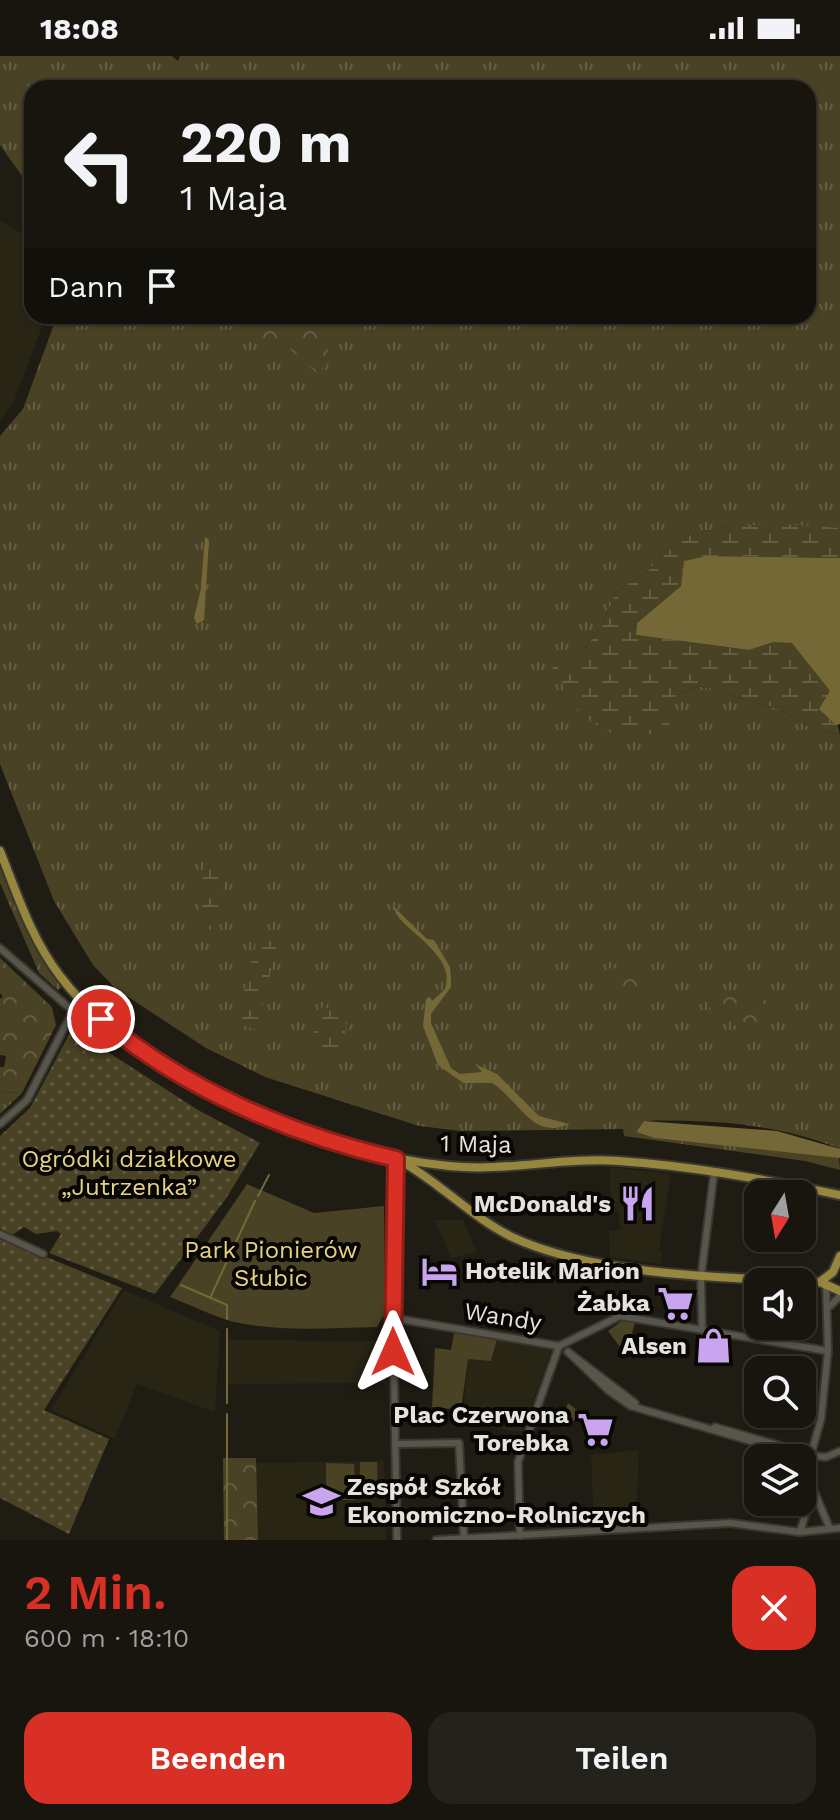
<!DOCTYPE html>
<html lang="de">
<meta charset="utf-8">
<style>
body{margin:0;font-family:"Work Sans",sans-serif;background:#24221c;color:#f1f3f6;height:100vh;display:flex;flex-direction:column;font-size:30px;white-space:nowrap}
*{box-sizing:border-box;margin:0}
p{font-size:26px;color:#9e9f9e}
.icon{flex:none;width:44px;height:44px;fill:none;stroke:currentColor;stroke-width:2;stroke-linecap:round;stroke-linejoin:round}
.map{position:relative;height:1484px;overflow:hidden}
.sheet{display:flex;flex-direction:column;background:#17150e;flex:1}
.sheet>*{flex:none}
.guide{position:absolute;left:24px;top:24px;width:792px;height:244px;border-radius:24px;box-shadow:0 2px 6px #0004,0 0 0 2px #36342e;background:#17150e;color:#f1f3f6;overflow:hidden}
.needle{width:52px;rotate:191deg}
.fabs{position:absolute;left:744px;top:1124px;display:grid;gap:16px}
.fabs a{display:grid;place-items:center;width:72px;height:72px;border-radius:16px;background:#17150e;box-shadow:0 2px 6px #0004,0 0 0 2px #36342e;font-size:40px}
.pin{position:absolute;display:grid;place-items:center;width:68px;height:68px;color:#fff;margin:-34px;border:4px solid #fff;border-radius:50%;box-shadow:0 2px 8px #0007}
.me{position:absolute;width:88px;margin:-44px;rotate:0deg;stroke-linejoin:round;filter:drop-shadow(0 0 6px #0008)}
.turn{display:flex;align-items:center;gap:28px;height:168px;padding:0 24px;font-size:36px}
.turn .icon{width:104px;height:104px;stroke-width:2.5}
.turn b{display:block;font-size:56px;line-height:68px}
.then{display:flex;align-items:center;height:76px;padding:0 24px;background:#0003;gap:16px;font-size:30px}
.round{display:grid;place-items:center;flex:none;width:84px;height:84px;border-radius:24px;background:#24221c}
.headline{display:flex;align-items:center;justify-content:space-between;height:136px;padding:0 24px}
h1{font-size:48px;font-weight:600;line-height:60px;color:#d93025}
.button{display:flex;gap:16px;margin-top:auto;padding:16px 24px}
.button a{flex:1;height:92px;border-radius:24px;background:#d93025;color:#fff;font-size:32px;font-weight:600;line-height:92px;text-align:center}
.button a+a{background:#24221c;color:#f1f3f6}
.status{display:flex;justify-content:space-between;align-items:center;height:56px;padding:0 40px;background:#17150e;direction:ltr}
.status svg{height:22px;fill:currentColor}
.map>svg:first-child{display:block}
.built{fill:#292515}
.grass{fill:url(#grass-tufts)}
.forest{fill:url(#forest-crowns)}
.wetland{fill:url(#wetland-marsh)}
.park{fill:#4a4224}
.garden{fill:url(#garden-dots)}
.water{fill:#746836}
.lines{fill:none;stroke-linecap:round;stroke-linejoin:round}
.stream{stroke:#746836;stroke-width:2}
.minor-casing{stroke:#393732;stroke-width:10}
.major-casing{stroke:#393732;stroke-width:12}
.minor{stroke:#58564b;stroke-width:6}
.major{stroke:#96863e;stroke-width:8}
.route-casing{stroke:#8d1f18;stroke-width:20}
.route{stroke:#d93025;stroke-width:14}
.labels{text-anchor:middle;dominant-baseline:central;stroke-width:8;stroke-linejoin:round;paint-order:stroke}
.street-label{font-size:24px;fill:#e5e3dd;stroke:#080704}
.park-label{font-size:24px;fill:#e5d284;stroke:#080704}
.poi-label{font-size:24px;font-weight:bold;fill:#e5e3dd;stroke:#080704;text-anchor:end}
</style>
<div class="status"><b>18:08</b><svg viewBox="0 0 49 12"><path d="M0 12V9h3v3zM5 12V6h3v6zM10 12V3h3v9zM15 12V0h3v12zM26 1h20v11H26zM47 4h2v5h-2z"/></svg></div>
<div class="map">
<svg width="840" height="1484" viewBox="0 0 840 1484">
<defs>
<pattern id="grass-tufts" width="24" height="20" patternUnits="userSpaceOnUse" patternTransform="scale(2)"><rect width="24" height="20" fill="#4a4224"/><path d="M3 7l-1-3M5 7V3M7 7l1-3M15 17l-1-3M17 17v-4M19 17l1-3" fill="none" stroke="#645d43"/></pattern>
<pattern id="forest-crowns" width="20" height="18" patternUnits="userSpaceOnUse" patternTransform="scale(2)"><rect width="20" height="18" fill="#4a4224"/><path d="M2 6a3 3 0 1 1 6 0M12 15a3 3 0 1 1 6 0" fill="none" stroke="#645d43"/></pattern>
<pattern id="wetland-marsh" width="20" height="14" patternUnits="userSpaceOnUse" patternTransform="scale(2)"><rect width="20" height="14" fill="#4a4224"/><path d="M1 5h8M5 5V1M11 12h8M15 12V8" fill="none" stroke="#645d43"/></pattern>
<pattern id="garden-dots" width="8" height="8" patternUnits="userSpaceOnUse" patternTransform="scale(2)"><rect width="8" height="8" fill="#4a4224"/><path d="M2 2h.1M6 6h.1" fill="none" stroke="#645d43" stroke-width="1.8" stroke-linecap="round"/></pattern>
</defs>
<rect width="100%" height="100%" fill="#1f1c13"/>
<g class="built">
<path d="M0,164L32,184V260H46L14,345L0,364Z"/>
<path d="M610,1111L671,1118L659,1193L662,1197L661,1208L610,1201L609,1175L620,1173L619,1156L614,1155L610,1133Z"/>
<path d="M435,1164H463L477,1196L451,1202Z"/>
<path d="M124,1234L220,1275L215,1356L137,1328L115,1383L51,1354Z"/>
<path d="M497,1283L552,1292L522,1376L462,1367L468,1302Z"/>
<path d="M227,1284L387,1285L386,1327L227,1328Z"/>
<path d="M639,1394L636,1466L594,1468L591,1399Z"/>
<path d="M384,1405L386,1484H257L255,1407Z"/>
</g>
<g class="grass">
<path d="M0,0H172L178,5L180,0H840V472L728,470L683,481L649,514L616,536L602,570L580,598L672,672L657,657L677,639L698,630L779,653L813,673L840,679V1093C781,1068 707,1063 644,1065L636,1076L654,1082L839,1101L840,1114L805,1105L624,1080L623,1073L461,1075L419,1070L265,1021L206,992L116,933L93,909L54,845L0,708V380L23,353L57,260H808V32H32V134L0,89Z"/>
<path d="M0,803L39,895L63,930L58,934L39,917L0,827Z"/>
<path d="M0,1036L22,1037L0,1058Z"/>
</g>
<g class="forest">
<path d="M244,260H339L320,320L285,289L266,292L245,280Z"/>
<path d="M0,902L52,951L56,969L22,1037L0,1036V1011H4L6,1000L0,999V943L3,941L0,937Z"/>
<path d="M610,912L644,915L645,935L613,937L604,923Z"/>
<path d="M711,932L768,945L762,966L751,977L735,969L732,951L721,949L711,954L704,939Z"/>
<path d="M223,1402H256L258,1484H224Z"/>
</g>
<g class="wetland">
<path d="M780,468L840,472V502L707,500L681,530L637,567L636,579L749,594L774,586H792L830,635L840,679L813,673L779,653L698,630L677,639L658,657L673,672L625,685L580,659L552,612L580,598L602,570L616,536L649,514L683,481L728,470Z"/>
<path d="M210,807L228,811L212,874L199,872L204,810Z"/>
<path d="M258,880L277,888L257,974L236,967Z"/>
<path d="M325,951L347,968L342,994C332,1001 320,998 310,993L319,952Z"/>
</g>
<g class="park">
<path d="M247,1128L314,1157L384,1150L385,1257L377,1271C329,1272 280,1276 234,1266C212,1260 191,1249 170,1241Z"/>
<path d="M622,1265L635,1267L626,1299L608,1275Z"/>
<path d="M454,1277L497,1283L491,1305L468,1303L461,1354L432,1351L435,1292L451,1294Z"/>
<path d="M568,1347L582,1358L565,1372L561,1365Z"/>
<path d="M360,1406H377L378,1442H360Z"/>
<path d="M326,1407L354,1408L355,1444H326Z"/>
</g>
<g class="garden">
<path d="M72,973L198,1054L260,1087L227,1141L155,1238L49,1197L61,1178L57,1175L36,1178L24,1171L9,1181L0,1172V1080L30,1052Z"/>
<path d="M0,1182L122,1232L44,1354L109,1383L69,1478L0,1442Z"/>
</g>
<g class="water">
<path d="M205,481L209,484L204,564L197,568L194,562L201,532Z"/>
<path d="M707,500L840,502V668L836,669L819,653L830,635L792,587L774,586L749,594L636,579L637,567L681,530L684,505Z"/>
<path d="M394,851L427,883L434,884L450,911L451,924V931L431,958V967L451,1012L460,1018L482,1016L475,1008L497,1018L539,1060L569,1068C533,1085 519,1044 492,1027H463L438,1009L423,970L426,943L430,941L432,945L445,933C458,896 395,872 394,851Z"/>
<path d="M644,1065L777,1075L840,1093V1102L654,1082L636,1076Z"/>
</g>
<g class="lines">
<g class="stream">
<path d="M258,1140L269,1119"/>
<path d="M181,1229L227,1249V1263"/>
<path d="M210,1242L255,1145"/>
<path d="M227,1273V1347"/>
<path d="M227,1358V1484"/>
</g>
<defs>
<g id="minor">
<path d="M0,892L73,955"/>
<path d="M0,1068L27,1044L73,955L82,945"/>
<path d="M396,1103L392,1207L397,1484"/>
<path d="M0,1178L43,1198"/>
<path d="M826,1229L828,1295L821,1363L806,1416L830,1473"/>
<path d="M830,1250L840,1240"/>
<path d="M393,1262L559,1290"/>
<path d="M702,1272L701,1221L714,1117"/>
<path d="M559,1290L620,1260L828,1295"/>
<path d="M568,1296L609,1335L631,1350L799,1399L826,1401L840,1395"/>
<path d="M568,1296L635,1347"/>
<path d="M715,1371L781,1390"/>
<path d="M395,1388L459,1387L464,1482"/>
<path d="M800,1476L812,1437"/>
<path d="M520,1480L518,1406L559,1290"/>
<path d="M436,1484L730,1467L800,1476L840,1472"/>
</g>
<g id="major">
<path d="M0,795C17,838 32,884 60,920C138,1023 324,1098 449,1110C505,1116 562,1101 619,1105C693,1110 767,1124 840,1139"/>
<path d="M401,1105C440,1127 473,1162 512,1181C595,1220 729,1222 820,1226L840,1235"/>
<path d="M820,1226L833,1216L840,1200"/>
</g>
</defs>
<use href="#minor" class="minor-casing"/>
<use href="#major" class="major-casing"/>
<use href="#minor" class="minor"/>
<use href="#major" class="major"/>
</g>
<g class="lines">
<defs>
<path id="route" d="M101,963C183,1033 292,1079 396,1103L393,1296"/>
</defs>
<use href="#route" class="route-casing"/>
<use href="#route" class="route"/>
</g>
<defs>
<symbol id="restaurant-bare" viewBox="-9 -9 18 18"><path d="M-5-6h1v4h1v-4h1v4h1v-4h1v5L-1.5 .5V6h-2V.5L-5-1ZM5-6V6H3V1.5H1.5Q1.5-4 5-6Z" fill="#c8a5ee" stroke="#080704" stroke-width="2.5" paint-order="stroke"/></symbol>
<symbol id="hotel-bare" viewBox="-9 -9 18 18"><path d="M-6-4.5h1.5V1H6V5H4.5V3h-9V5H-6ZM-4 0a1.8 1.8 0 1 1 3.6 0ZM.5 0V-2.5h3Q6-2.5 6 0Z" fill="#c8a5ee" stroke="#080704" stroke-width="2.5" paint-order="stroke"/></symbol>
<symbol id="supermarket-bare" viewBox="-9 -9 18 18"><path d="M-6-5.5h2.5l.6 2H6L4.5 2H-2.5L-4.4-4H-6ZM-1.5 3.2a1.3 1.3 0 1 0 .1 0ZM3 3.2a1.3 1.3 0 1 0 .1 0Z" fill="#c8a5ee" stroke="#080704" stroke-width="2.5" paint-order="stroke"/></symbol>
<symbol id="shop-bare" viewBox="-9 -9 18 18"><path d="M-5-2.5h2.3a2.7 3.5 0 0 1 5.4 0H5L5.5 6h-11ZM-1.5-2.5h3a1.5 2.3 0 0 0-3 0Z" fill="#c8a5ee" stroke="#080704" stroke-width="2.5" paint-order="stroke"/></symbol>
<symbol id="school-bare" viewBox="-9 -9 18 18"><path d="M0-5L7-2L0 1L-7-2ZM-4 1L0 2.5L4 1V4Q0 6-4 4Z" fill="#c8a5ee" stroke="#080704" stroke-width="2.5" paint-order="stroke"/></symbol>
</defs>
<g fill-rule="evenodd">
<use href="#restaurant-bare" x="612" y="1122" width="51" height="51"/>
<use href="#hotel-bare" x="414" y="1190" width="51" height="51"/>
<use href="#supermarket-bare" x="650" y="1222" width="51" height="51"/>
<use href="#shop-bare" x="688" y="1264" width="51" height="51"/>
<use href="#supermarket-bare" x="570" y="1348" width="51" height="51"/>
<use href="#school-bare" x="296" y="1420" width="51" height="51"/>
</g>
<g class="labels">
<g class="street-label">
<text transform="translate(476 1088) rotate(1)">1 Maja</text>
<text transform="translate(503 1261) rotate(9)">Wandy</text>
</g>
<g class="park-label">
<text x="129" y="1103">Ogródki działkowe<tspan x="129" dy="28">„Jutrzenka”</tspan></text>
<text x="271" y="1194">Park Pionierów<tspan x="271" dy="28">Słubic</tspan></text>
</g>
<g class="poi-label">
<text x="611" y="1148">McDonald's</text>
<text x="465" y="1215" text-anchor="start">Hotelik Marion</text>
<text x="650" y="1247">Żabka</text>
<text x="687" y="1290">Alsen</text>
<text x="569" y="1359">Plac Czerwona<tspan x="569" dy="28">Torebka</tspan></text>
<text x="347" y="1431" text-anchor="start">Zespół Szkół<tspan x="347" dy="28">Ekonomiczno-Rolniczych</tspan></text>
</g>
</g>
</svg>
<div class="fabs">
<a><svg class="needle" viewBox="-14 -14 28 28"><path d="M0-13l5 13h-10z" fill="#e53935"/><path d="M0 13l5-13h-10z" fill="#9e9f9e"/></svg></a>
<a><svg class="icon" aria-label="sound" viewBox="0 0 24 24"><path d="M4 9h4l5-4v14l-5-4H4zM17 9q2 3 0 6"/></svg></a>
<a><svg class="icon" aria-label="search" viewBox="0 0 24 24"><circle cx="10" cy="10" r="6"/><path d="M15 15l6 6"/></svg></a>
<a><svg class="icon" aria-label="layers" viewBox="0 0 24 24"><path d="M12 4l9 5-9 5-9-5zM3 14l9 5 9-5"/></svg></a>
</div>
<div class="pin" style="left:101px;top:963px;background:#d93025"><svg class="icon" aria-label="arrive" viewBox="0 0 24 24"><path d="M6 21V4h12l-3 4 3 4H6"/></svg></div>
<svg class="me" style="left:393px;top:1296px" viewBox="-20 -20 40 40"><path d="M0-17L14 15 0 8-14 15z" fill="#d93025" stroke="#fff" stroke-width="4"/></svg>
<div class="guide">
<div class="turn"><svg class="icon" aria-label="left" viewBox="0 0 24 24"><path d="M17 20v-9H6M10 6l-5 5 5 5"/></svg><div><b>220 m</b>1 Maja</div></div>
<div class="then">Dann<svg class="icon" aria-label="arrive" viewBox="0 0 24 24"><path d="M6 21V4h12l-3 4 3 4H6"/></svg></div>
</div>
</div>
<section class="sheet">
<div class="headline"><div><h1>2 Min.</h1><p>600 m · 18:10</p></div><a class="round" style="background:#d93025;color:#fff"><svg class="icon" aria-label="close" viewBox="0 0 24 24"><path d="M6 6l12 12M18 6L6 18"/></svg></a></div>
<div class="button"><a>Beenden</a><a>Teilen</a></div>
</section>
